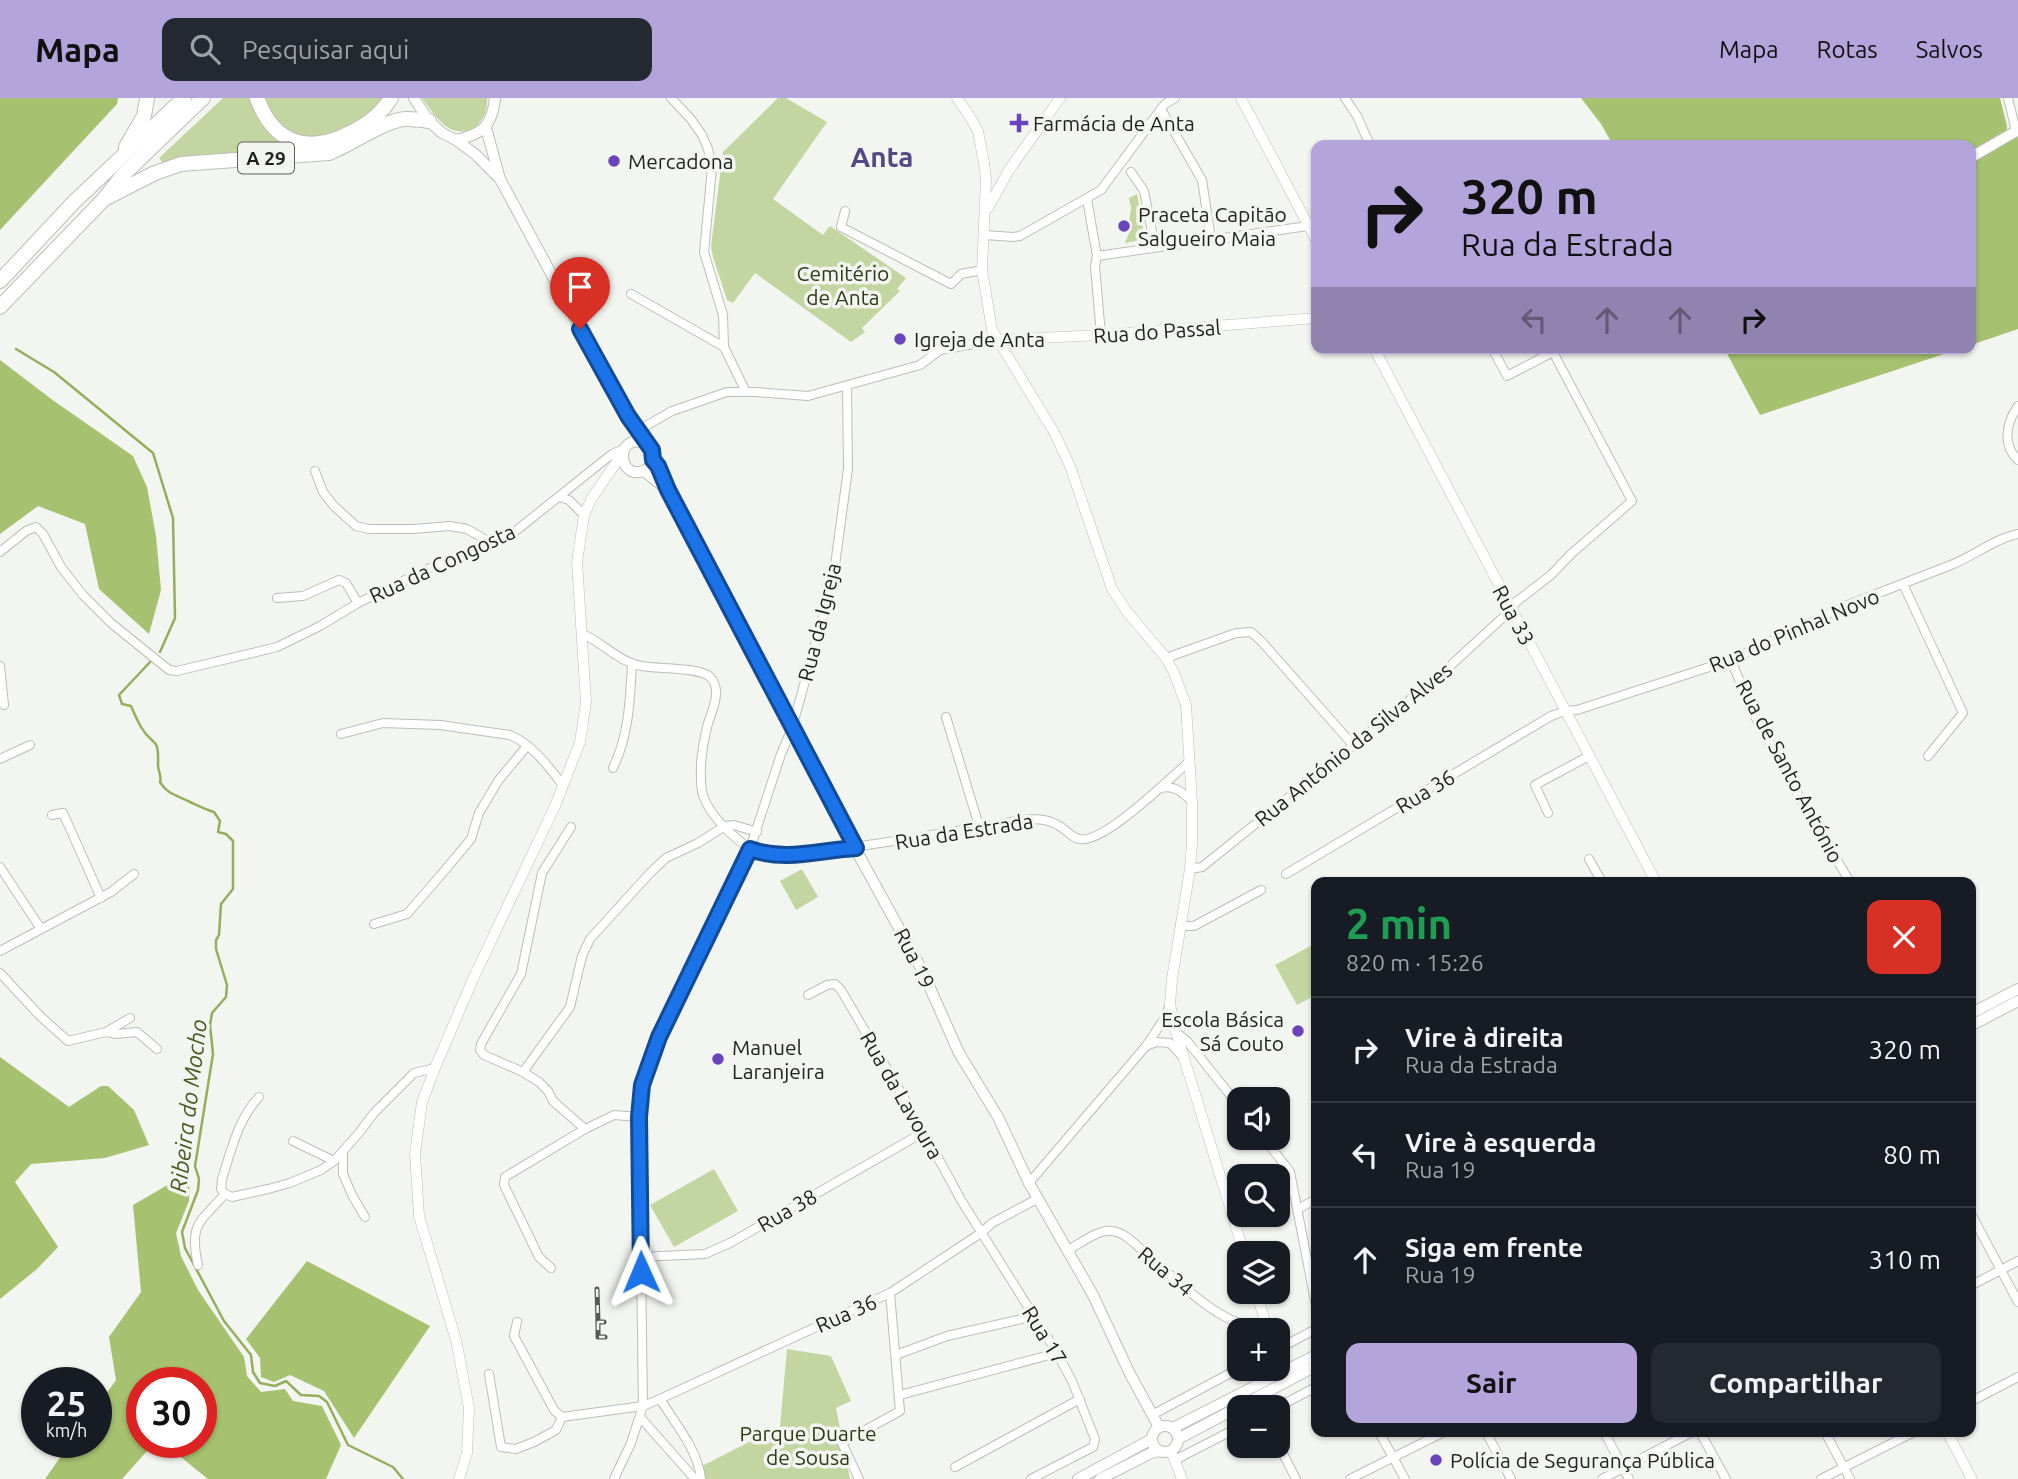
<!DOCTYPE html>
<html lang="pt">
<meta charset="utf-8">
<style>
body{margin:0;font-family:Ubuntu,sans-serif;background:#242831;color:#f1f3f6;height:100vh;display:flex;flex-direction:column;font-size:26px;white-space:nowrap}
*{box-sizing:border-box;margin:0}
p{font-size:23px;color:#9ea1a6}
.icon{flex:none;width:38px;height:38px;fill:none;stroke:currentColor;stroke-width:2;stroke-linecap:round;stroke-linejoin:round}
.map{position:relative;flex:1;overflow:hidden}
.panel{position:absolute;left:1311px;top:779px;width:665px;height:560px;display:flex;flex-direction:column;background:#171b24;border-radius:14px;box-shadow:0 2px 5px #0004}
.panel>*{flex:none}
.top-card{position:absolute;left:1311px;top:42px;width:665px;height:214px;border-radius:14px;box-shadow:0 2px 5px #0004;background:#b4a4dc;color:#111;overflow:hidden}
.tools{position:absolute;left:1227px;top:989px;display:grid;gap:14px}
.tools a{display:grid;place-items:center;width:63px;height:63px;border-radius:14px;background:#171b24;box-shadow:0 2px 5px #0004;font-size:35px}
.speed{position:absolute;left:21px;top:1269px;display:flex;gap:14px;font-size:35px;font-weight:700;text-align:center}
.speed>*{display:grid;place-content:center;width:91px;height:91px;border-radius:50%;background:#171b24;box-shadow:0 2px 5px #0004;line-height:1}
.speed small{font-size:18px;font-weight:400}
.speed .limit{border:10px solid #d22;background:#fff;color:#111}
.pin{position:absolute;display:grid;place-items:center;width:60px;height:60px;color:#fff;margin:-72px -30px;border-radius:50% 50% 50% 0;rotate:-45deg;box-shadow:0 0 7px #0007}
.pin .icon{rotate:45deg}
.me{position:absolute;width:77px;margin:-38px;rotate:359deg;stroke-linejoin:round;filter:drop-shadow(0 0 5px #0008)}
.turn{display:flex;align-items:center;gap:24px;height:147px;padding:0 35px;font-size:32px}
.turn .icon{width:91px;height:91px;stroke-width:2.5}
.turn b{display:block;font-size:49px;line-height:60px}
.lanes{display:flex;align-items:center;height:66px;padding:0 35px;background:#0003;justify-content:center;gap:35px;direction:ltr}
.lanes .off{opacity:.35}
.round{display:grid;place-items:center;flex:none;width:74px;height:74px;border-radius:14px;background:#242831}
.headline{display:flex;align-items:center;justify-content:space-between;height:119px;padding:0 35px}
h1{font-size:42px;font-weight:700;line-height:52px;color:#1e9e55}
.cta{display:flex;gap:14px;margin-top:auto;padding:14px 35px}
.cta a{flex:1;height:80px;border-radius:14px;background:#b4a4dc;color:#111;font-size:28px;font-weight:700;line-height:80px;text-align:center}
.cta a+a{background:#242831;color:#f1f3f6}
ul{padding:0;list-style:none}
li{display:flex;align-items:center;gap:21px;height:105px;padding:0 35px;border-top:2px solid #363941}
li div{flex:1}
li b{display:block;font-size:26px}
li em{font-style:normal}
header{display:flex;align-items:center;gap:42px;box-sizing:border-box;height:98px;padding:0 35px;background:#b4a4dc;color:#111}
header strong{font-size:33px}
nav{display:flex;gap:38px;margin-inline-start:auto;font-size:24px}
.search{width:490px;height:63px;background:#242831;display:flex;align-items:center;gap:18px;box-sizing:border-box;padding:0 24px;border-radius:14px;color:#9ea1a6;font-size:26px}
.map>svg:first-child{display:block}
.green{fill:#c3d6a2}
.forest{fill:#a6c170}
.lines{fill:none;stroke-linecap:round;stroke-linejoin:round}
.stream{stroke:#94ae5e;stroke-width:2.5}
.minor-casing{stroke:#bcbeb8;stroke-width:10}
.tertiary-casing{stroke:#bcbeb8;stroke-width:11}
.secondary-casing{stroke:#bcbeb8;stroke-width:12}
.motorway-casing{stroke:#bcbeb8;stroke-width:16}
.minor{stroke:#fff;stroke-width:8}
.tertiary{stroke:#fff;stroke-width:10}
.secondary{stroke:#fff;stroke-width:10}
.motorway{stroke:#fff;stroke-width:14}
.rail-casing{stroke:#565855;stroke-width:5}
.rail{stroke:#f3f6f0;stroke-width:2.5;stroke-dasharray:8;stroke-linecap:butt}
.route-casing{stroke:#114b97;stroke-width:18}
.route{stroke:#1a73e8;stroke-width:12}
.poi-dot{fill:#6a44bd;stroke:#f3f6f0;stroke-width:2.5}
.labels{text-anchor:middle;dominant-baseline:central;stroke-width:7;stroke-linejoin:round;paint-order:stroke}
.shield{fill:#f3f6f0;stroke:#5f605d;stroke-width:2}
.shield-label{font-size:19px;font-weight:bold;fill:#1f201e}
.poi-label{font-size:21px;fill:#1f201e;stroke:#f3f6f0;text-anchor:start}
.park-label{font-size:21px;fill:#2e3916;stroke:#f3f6f0}
.street-label{font-size:21px;fill:#1f201e;stroke:#f3f6f0}
.water-label{font-size:23px;font-style:italic;fill:#495a21;stroke:#f3f6f0}
.district-label{font-size:28px;font-weight:bold;fill:#564785;stroke:#f3f6f0}
</style>
<header>
<strong>Mapa</strong>
<div class="search"><svg class="icon" aria-label="search" viewBox="0 0 24 24"><circle cx="10" cy="10" r="6"/><path d="M15 15l6 6"/></svg>Pesquisar aqui</div>
<nav><a>Mapa</a><a>Rotas</a><a>Salvos</a></nav>
</header>
<div class="map">
<svg width="2018" height="1381" viewBox="0 0 2018 1381">
<rect width="100%" height="100%" fill="#f3f6f0"/>
<g class="green">
<path d="M223,0H253L259,18L319,51L164,66L159,60Z"/>
<path d="M262,0H384L374,14L337,35L311,40L293,37L279,28Z"/>
<path d="M422,0H487C489,19 474,39 453,32C440,27 430,11 422,0Z"/>
<path d="M778,0H786L827,24L773,101L823,137L830,128L906,180L897,191L900,193L862,230L865,234L851,244L755,175L733,205L727,202L713,159L711,148L723,54Z"/>
<path d="M1137,96L1145,141L1125,145L1130,132H1128L1131,110L1129,100Z"/>
<path d="M802,771L818,799L796,812L780,783Z"/>
<path d="M1316,845V897L1297,907L1275,867Z"/>
<path d="M714,1071L738,1113L674,1149L650,1107Z"/>
<path d="M787,1251L831,1258L851,1303L836,1310L850,1381H704L702,1368L780,1328Z"/>
</g>
<g class="forest">
<path d="M0,0H118L117,6L0,132Z"/>
<path d="M1581,0H2000L2007,28L2006,39L2018,37V231L1971,247L1970,47H1613L1601,26Z"/>
<path d="M1724,250H1962L1760,317Z"/>
<path d="M0,262L54,303L133,358L147,389L156,438L161,492L149,536L99,491L85,426L38,408L0,436Z"/>
<path d="M0,959L69,1009L101,988H108L134,1012L149,1047L105,1060L31,1066L15,1084L58,1149L37,1171L0,1201Z"/>
<path d="M190,1074L189,1103L176,1135L181,1158L198,1192L244,1259L247,1278L261,1294L285,1291L293,1303L322,1308L341,1347L326,1381H208L162,1344H201V1284H142V1344H155L122,1381H45L71,1344H96V1310L116,1282L109,1239L141,1194L133,1107Z"/>
<path d="M307,1163L430,1228L354,1340L324,1293L290,1277L274,1284L261,1279L260,1260L246,1241Z"/>
</g>
<g class="lines">
<g class="stream">
<path d="M16,251L54,274L153,355L173,420L175,520L160,554"/>
<path d="M151,563L119,597L122,606L131,608C134,615 137,622 141,629C153,650 159,636 158,667C158,674 162,677 160,684C167,696 176,697 188,703C197,707 204,711 214,714L220,723L218,734L226,736L233,743V791L221,806L219,837L216,842V851L227,887L226,899L212,915L210,927L213,956L195,1068L199,1081L198,1092L182,1134L185,1150L224,1223L251,1257L253,1274L260,1285L275,1288L286,1283L301,1297L319,1298L327,1304L348,1347L393,1369L403,1381"/>
</g>
<defs>
<g id="minor">
<path d="M671,0L690,20L702,37L708,51L712,70L704,154L723,217L724,249"/>
<path d="M1345,0L1357,18L1370,47"/>
<path d="M2008,0L2016,33"/>
<path d="M1161,11L1202,82L1211,141"/>
<path d="M1131,74L1144,93L1155,149"/>
<path d="M1087,101L1097,158L1095,168L1101,237"/>
<path d="M845,113L841,129L951,186L961,176L982,172"/>
<path d="M985,137L1013,139L1020,138L1101,92L1161,11L1165,6L1175,0"/>
<path d="M1097,158L1308,128"/>
<path d="M631,196L724,249L746,294"/>
<path d="M2018,308C2006,325 2002,347 2018,362"/>
<path d="M639,332L672,313L727,294H756L808,298L920,267L940,252L997,242"/>
<path d="M315,373L323,394L334,408L356,428L369,431H413L450,428L467,431L493,446"/>
<path d="M559,399L569,402L584,417"/>
<path d="M0,454L26,433L36,429L43,436L61,469L83,497L111,525L169,572L177,573L277,549L320,528L358,505L434,468L507,440L612,356L624,351"/>
<path d="M1903,486L1963,615L1928,658"/>
<path d="M277,500L303,498L339,482L346,485L358,505"/>
<path d="M583,536C603,545 619,564 642,568C657,571 700,569 710,579C713,582 716,588 716,593C717,605 710,617 707,629C704,641 702,653 701,665C701,675 700,688 703,697C710,719 744,753 767,757C787,761 810,755 830,752C897,744 963,731 1029,721C1044,721 1054,723 1065,732C1069,735 1074,740 1079,741C1103,747 1171,679 1190,663"/>
<path d="M1166,560L1236,535L1251,534L1262,544L1353,647"/>
<path d="M1731,562L1751,611L1787,678L1850,784"/>
<path d="M0,568L4,607"/>
<path d="M946,619L979,728"/>
<path d="M341,636L383,625L440,627L510,637C533,647 547,667 562,686"/>
<path d="M0,661L30,647"/>
<path d="M613,670C629,637 630,602 632,565"/>
<path d="M1161,690C1174,687 1183,694 1192,704"/>
<path d="M1548,715L1535,687L1589,658"/>
<path d="M52,717L63,715L101,800"/>
<path d="M571,729L542,775L521,876L481,946L480,952L484,957L523,974L539,984L548,993L553,1003L585,1031"/>
<path d="M1589,761L1602,784"/>
<path d="M0,769L41,831"/>
<path d="M1190,771L1202,769L1437,580L1511,512L1516,504L1551,477L1571,456L1632,403L1553,254L1507,278L1492,250"/>
<path d="M1286,776L1551,618L1565,613L1577,612L1731,562L1845,508L1951,467C1974,458 1994,441 2018,436"/>
<path d="M374,826L407,816L434,785L471,741L479,715L498,683L527,648"/>
<path d="M1180,828H1194L1261,792"/>
<path d="M0,853L111,794L134,776"/>
<path d="M0,875L40,918L68,943L106,934L116,936L137,934L157,951"/>
<path d="M808,897L827,887L835,886L841,892L924,1034L961,1102L1057,1255L1072,1283L1095,1341L1093,1349L1031,1381"/>
<path d="M106,934L130,920"/>
<path d="M1176,934L1187,943L1239,1008"/>
<path d="M1146,948L1156,944L1170,945L1182,958"/>
<path d="M523,974L570,909L582,858L590,841L650,775L666,760L698,745L725,728L734,727L757,734"/>
<path d="M1264,1040L1290,1074L1316,1208"/>
<path d="M293,1043L334,1063"/>
<path d="M343,1053V1076L352,1097L365,1119"/>
<path d="M1029,1085L1146,948L1164,921L1170,907"/>
<path d="M225,1096L221,1091L222,1081C231,1053 238,1021 259,999"/>
<path d="M1298,1111L1316,1101"/>
<path d="M1970,1114L2018,1204"/>
<path d="M1068,1152C1080,1146 1098,1131 1112,1133C1124,1134 1135,1146 1143,1153C1168,1174 1213,1220 1244,1226C1251,1227 1258,1225 1266,1224"/>
<path d="M641,1159L705,1156L730,1145L924,1034"/>
<path d="M198,1167C189,1126 199,1125 225,1096L232,1099L268,1091L290,1085L321,1072L334,1063L359,1035L374,1015L414,975L435,970"/>
<path d="M551,1170L539,1159L504,1087L505,1079L585,1031L614,1017L639,1019"/>
<path d="M1970,1188L2018,1163"/>
<path d="M517,1224L514,1238L554,1312L562,1319L643,1308L660,1301L890,1195L981,1135L992,1125L1037,1101"/>
<path d="M1278,1251L1316,1231"/>
<path d="M896,1257L947,1238L1022,1221L1031,1216"/>
<path d="M489,1276L501,1349L516,1351L534,1344L556,1332L562,1319"/>
<path d="M900,1297L1057,1255"/>
<path d="M660,1301C675,1325 698,1352 701,1381"/>
<path d="M1970,1304L2018,1279"/>
<path d="M1278,1309L1316,1289"/>
<path d="M1152,1317L1240,1270"/>
<path d="M640,1319L694,1380"/>
<path d="M1379,1334L1405,1381"/>
<path d="M1486,1334L1511,1381"/>
<path d="M1604,1334L1629,1381"/>
<path d="M1700,1334L1726,1381"/>
<path d="M1825,1334L1850,1381"/>
<path d="M1278,1346L1296,1381"/>
<path d="M1175,1362L1239,1329"/>
<path d="M955,1369L1080,1301"/>
<path d="M614,1381L631,1345L643,1308L639,1019L642,987L650,962L659,939L750,751L781,656L792,630L833,482L848,371L847,288"/>
<path d="M859,1381L842,1345L900,1313L890,1195"/>
<path d="M1350,1381L1444,1334"/>
<path d="M1602,1381L1692,1334"/>
<path d="M1821,1381L1914,1334"/>
</g>
<g id="tertiary">
<path d="M957,0L970,19L978,33L984,65L986,82L982,172L992,232L1055,336L1070,368L1112,491L1128,515L1166,560L1174,575L1186,607L1192,704V745L1190,771L1172,881L1170,906L1176,934L1244,1155"/>
<path d="M1241,0L1316,142"/>
<path d="M988,110L1009,72L1060,0"/>
<path d="M997,242L1101,237L1316,220"/>
<path d="M1374,250L1656,784"/>
<path d="M1256,1194L1268,1232"/>
<path d="M1947,1334L1972,1381"/>
<path d="M1171,1353L1182,1381"/>
<path d="M459,1381L467,1355L469,1310L456,1242L419,1118L415,1056L422,1004L435,970L473,881L555,708L580,644L586,604L577,464L584,417L592,400L622,356"/>
</g>
<g id="secondary">
<path d="M414,0L429,23L442,35L456,42L475,56L498,79"/>
<path d="M486,30L500,81L628,318C637,329 667,364 643,373C618,382 614,335 645,345"/>
<path d="M456,42C483,36 492,28 495,0"/>
<path d="M1970,60L2018,32"/>
<path d="M653,362L658,368L668,392L846,734L922,872L959,955L998,1019L1029,1085L1093,1197L1130,1276L1159,1329"/>
<path d="M644,373L668,392"/>
<path d="M1970,916L2018,891"/>
<path d="M1970,928L2018,903"/>
<circle cx="1165" cy="1341" r="13"/>
<path d="M1173,1330L1316,1257"/>
<path d="M1178,1341L1316,1268"/>
<path d="M1078,1381L1152,1341"/>
<path d="M1100,1381L1151,1355L1160,1353"/>
</g>
<g id="motorway">
<path d="M257,0C275,49 311,56 354,33C370,24 382,15 391,0"/>
<path d="M126,49L144,18L147,0"/>
<path d="M104,101L155,75L181,66L329,55C350,47 387,21 406,21C414,21 422,22 429,23"/>
<path d="M0,183L74,104L184,0"/>
<path d="M0,209L104,101L122,78L203,0"/>
</g>
</defs>
<use href="#minor" class="minor-casing"/>
<use href="#tertiary" class="tertiary-casing"/>
<use href="#secondary" class="secondary-casing"/>
<use href="#motorway" class="motorway-casing"/>
<use href="#minor" class="minor"/>
<use href="#tertiary" class="tertiary"/>
<use href="#secondary" class="secondary"/>
<use href="#motorway" class="motorway"/>
<defs>
<g id="rail">
<path d="M597,1191L598,1224H604"/>
<path d="M598,1224V1239H605"/>
</g>
</defs>
<use href="#rail" class="rail-casing"/>
<use href="#rail" class="rail"/>
</g>
<g class="lines">
<defs>
<path id="route" d="M580,231L628,318L652,352L653,362L658,368L668,392L856,750C820,752 785,764 750,751L659,939L642,987L639,1019L641,1174"/>
</defs>
<use href="#route" class="route-casing"/>
<use href="#route" class="route"/>
</g>
<g class="poi-dot">
<path d="M1015.5 14.5h7v7h7v7h-7v7h-7v-7h-7v-7h7z"/>
<circle cx="614" cy="63" r="7"/>
<circle cx="1124" cy="128" r="7"/>
<circle cx="900" cy="241" r="7"/>
<circle cx="1298" cy="933" r="7"/>
<circle cx="718" cy="961" r="7"/>
<circle cx="1436" cy="1362" r="7"/>
</g>
<g class="labels">
<rect class="shield" x="238" y="44.5" width="56" height="31" rx="5"/>
<g class="shield-label">
<text x="266" y="60">A 29</text>
</g>
<g class="poi-label">
<text x="1033" y="25">Farmácia de Anta</text>
<text x="628" y="63">Mercadona</text>
<text x="1138" y="116">Praceta Capitão<tspan x="1138" dy="24">Salgueiro Maia</tspan></text>
<text x="914" y="241">Igreja de Anta</text>
<text x="1284" y="921" text-anchor="end">Escola Básica<tspan x="1284" dy="24">Sá Couto</tspan></text>
<text x="732" y="949">Manuel<tspan x="732" dy="24">Laranjeira</tspan></text>
<text x="1450" y="1362">Polícia de Segurança Pública</text>
</g>
<g class="park-label">
<text x="843" y="175">Cemitério<tspan x="843" dy="24">de Anta</tspan></text>
<text x="808" y="1335">Parque Duarte<tspan x="808" dy="24">de Sousa</tspan></text>
</g>
<g class="street-label">
<text transform="translate(1157 233) rotate(-4)">Rua do Passal</text>
<text transform="translate(442 465) rotate(-25)">Rua da Congosta</text>
<text transform="translate(1514 517) rotate(62)">Rua 33</text>
<text transform="translate(819 524) rotate(-76)">Rua da Igreja</text>
<text transform="translate(1794 532) rotate(-23)">Rua do Pinhal Novo</text>
<text transform="translate(1353 646) rotate(-39)">Rua António da Silva Alves</text>
<text transform="translate(1790 673) rotate(62)">Rua de Santo António</text>
<text transform="translate(1425 693) rotate(-31)">Rua 36</text>
<text transform="translate(964 733) rotate(-9)">Rua da Estrada</text>
<text transform="translate(915 860) rotate(63)">Rua 19</text>
<text transform="translate(902 997) rotate(60)">Rua da Lavoura</text>
<text transform="translate(787 1112) rotate(-30)">Rua 38</text>
<text transform="translate(1166 1173) rotate(40)">Rua 34</text>
<text transform="translate(846 1215) rotate(-24)">Rua 36</text>
<text transform="translate(1045 1237) rotate(58)">Rua 17</text>
</g>
<g class="water-label">
<text transform="translate(188 1008) rotate(-83)">Ribeira do Mocho</text>
</g>
<g class="district-label">
<text x="882" y="58">Anta</text>
</g>
</g>
</svg>
<div class="tools">
<a><svg class="icon" aria-label="sound" viewBox="0 0 24 24"><path d="M4 9h4l5-4v14l-5-4H4zM17 9q2 3 0 6"/></svg></a>
<a><svg class="icon" aria-label="search" viewBox="0 0 24 24"><circle cx="10" cy="10" r="6"/><path d="M15 15l6 6"/></svg></a>
<a><svg class="icon" aria-label="layers" viewBox="0 0 24 24"><path d="M12 4l9 5-9 5-9-5zM3 14l9 5 9-5"/></svg></a>
<a>+</a>
<a>−</a>
</div>
<div class="speed"><div>25<small>km/h</small></div><div class="limit">30</div></div>
<div class="pin" style="left:580px;top:231px;background:#d93025"><svg class="icon" aria-label="arrive" viewBox="0 0 24 24"><path d="M6 21V4h12l-3 4 3 4H6"/></svg></div>
<svg class="me" style="left:641px;top:1174px" viewBox="-20 -20 40 40"><path d="M0-17L14 15 0 8-14 15z" fill="#1a73e8" stroke="#fff" stroke-width="4"/></svg>
<div class="top-card">
<div class="turn"><svg class="icon" aria-label="right" viewBox="0 0 24 24"><path d="M7 20v-9h11M14 6l5 5-5 5"/></svg><div><b>320 m</b>Rua da Estrada</div></div>
<div class="lanes"><svg class="icon off" aria-label="left" viewBox="0 0 24 24"><path d="M17 20v-9H6M10 6l-5 5 5 5"/></svg><svg class="icon off" aria-label="ahead" viewBox="0 0 24 24"><path d="M12 20V5M6 11l6-6 6 6"/></svg><svg class="icon off" aria-label="ahead" viewBox="0 0 24 24"><path d="M12 20V5M6 11l6-6 6 6"/></svg><svg class="icon" aria-label="right" viewBox="0 0 24 24"><path d="M7 20v-9h11M14 6l5 5-5 5"/></svg></div>
</div>
<section class="panel">
<div class="headline"><div><h1>2 min</h1><p>820 m · 15:26</p></div><a class="round" style="background:#d93025;color:#fff"><svg class="icon" aria-label="close" viewBox="0 0 24 24"><path d="M6 6l12 12M18 6L6 18"/></svg></a></div>
<ul>
<li><svg class="icon" aria-label="right" viewBox="0 0 24 24"><path d="M7 20v-9h11M14 6l5 5-5 5"/></svg><div><b>Vire à direita</b><p>Rua da Estrada</p></div><em>320 m</em></li>
<li><svg class="icon" aria-label="left" viewBox="0 0 24 24"><path d="M17 20v-9H6M10 6l-5 5 5 5"/></svg><div><b>Vire à esquerda</b><p>Rua 19</p></div><em>80 m</em></li>
<li><svg class="icon" aria-label="ahead" viewBox="0 0 24 24"><path d="M12 20V5M6 11l6-6 6 6"/></svg><div><b>Siga em frente</b><p>Rua 19</p></div><em>310 m</em></li>
</ul>
<div class="cta"><a>Sair</a><a>Compartilhar</a></div>
</section>
</div>
